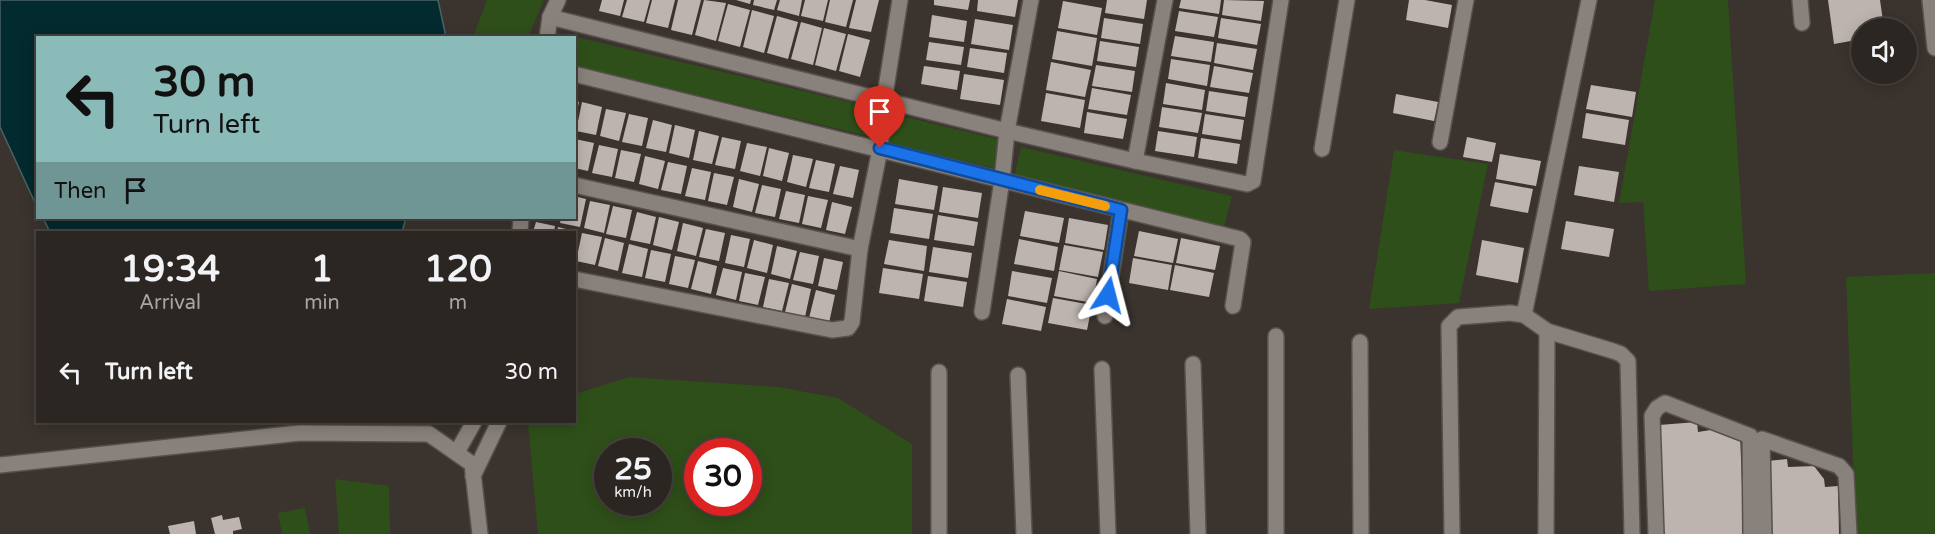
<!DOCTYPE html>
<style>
body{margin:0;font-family:"Varela Round",sans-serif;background:#342e2a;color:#f1f3f6;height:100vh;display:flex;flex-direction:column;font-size:22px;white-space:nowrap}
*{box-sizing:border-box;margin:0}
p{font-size:20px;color:#a6a5a5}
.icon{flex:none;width:33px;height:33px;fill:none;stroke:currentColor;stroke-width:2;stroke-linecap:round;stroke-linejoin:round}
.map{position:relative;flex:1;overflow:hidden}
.sheet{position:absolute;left:36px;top:231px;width:540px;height:192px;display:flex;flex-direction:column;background:#2c2622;border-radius:0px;box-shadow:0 3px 15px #0003,0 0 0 2px #484340}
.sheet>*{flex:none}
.banner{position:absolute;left:36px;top:36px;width:540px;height:183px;border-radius:0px;box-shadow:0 3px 15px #0003,0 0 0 2px #484340;background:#8bbbb9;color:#111;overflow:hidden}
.tools{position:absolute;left:1851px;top:18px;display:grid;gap:12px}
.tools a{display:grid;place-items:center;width:66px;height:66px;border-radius:50%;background:#2c2622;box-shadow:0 3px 15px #0003,0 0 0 2px #484340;font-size:30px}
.speed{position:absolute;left:594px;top:438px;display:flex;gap:12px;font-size:30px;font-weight:700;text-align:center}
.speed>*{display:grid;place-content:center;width:78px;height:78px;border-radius:50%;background:#2c2622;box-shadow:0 3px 15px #0003,0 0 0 2px #484340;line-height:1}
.speed small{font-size:15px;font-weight:400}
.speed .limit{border:9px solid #d22;background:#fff;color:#111}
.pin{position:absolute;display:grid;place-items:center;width:51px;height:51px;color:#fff;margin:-62px -26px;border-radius:50% 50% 50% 0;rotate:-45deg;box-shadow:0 0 6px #0007}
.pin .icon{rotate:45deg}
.me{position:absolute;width:66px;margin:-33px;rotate:9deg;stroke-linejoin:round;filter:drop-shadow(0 0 4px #0008)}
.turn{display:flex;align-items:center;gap:21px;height:126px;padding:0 18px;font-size:27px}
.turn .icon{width:78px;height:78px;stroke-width:2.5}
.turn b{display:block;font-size:42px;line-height:51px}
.then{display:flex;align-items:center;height:57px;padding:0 18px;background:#0003;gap:12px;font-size:22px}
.eta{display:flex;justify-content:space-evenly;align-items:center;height:102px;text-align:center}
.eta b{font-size:36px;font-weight:800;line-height:42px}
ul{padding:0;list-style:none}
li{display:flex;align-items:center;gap:18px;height:78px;padding:0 18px}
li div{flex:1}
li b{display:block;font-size:22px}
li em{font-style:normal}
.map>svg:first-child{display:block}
.green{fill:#2e4f19;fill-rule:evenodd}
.water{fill:#032a2e;stroke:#4a6466;stroke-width:1.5}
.building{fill:#beb4af}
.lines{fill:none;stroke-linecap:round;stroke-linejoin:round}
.minor-casing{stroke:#57514d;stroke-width:18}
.minor{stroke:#89817b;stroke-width:15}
.route-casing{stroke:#114b97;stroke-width:15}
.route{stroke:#1a73e8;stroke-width:10}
.slow{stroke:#f59e0b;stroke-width:10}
</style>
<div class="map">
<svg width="1935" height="534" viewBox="0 0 1935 534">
<rect width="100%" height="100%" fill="#3a332e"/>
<g class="green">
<path d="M487,0H544L528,37H473Z"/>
<path d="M1655,0H1728L1746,284L1649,291L1643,202L1619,203Z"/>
<path d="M555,32L875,108L868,136L575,66L574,38H554Z"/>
<path d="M893,114L1001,140L994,168L886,143Z"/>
<path d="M1021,147L1232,196L1224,227L1014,177Z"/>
<path d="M1394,150L1488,164L1459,303L1369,309Z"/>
<path d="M1935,273V534H1856L1846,277Z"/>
<path d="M629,377L778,387L838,398L912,444V534H538L528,422H574L575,394ZM608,452H658V502H608ZM698,452H748V502H698Z"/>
<path d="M335,479L389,486L390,534H339Z"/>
<path d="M305,508L310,534H282L278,513Z"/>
</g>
<g class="water">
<path d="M0,0H438L446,37L38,38L37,207L0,127Z"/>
<path d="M43,218H406L402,232H50Z"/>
</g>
<g class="building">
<path d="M602,0H624L620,16L599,11Z"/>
<path d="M627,0H650L644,22L622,17Z"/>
<path d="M652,0H675L668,28L646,23Z"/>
<path d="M678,0H701L692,35L671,30Z"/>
<path d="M704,0L726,3L716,41L695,35Z"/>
<path d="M736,0H751L750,4Z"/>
<path d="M754,0H777L774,10L753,5Z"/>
<path d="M780,0H802L799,16L777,10Z"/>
<path d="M805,0H828L823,21L801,16Z"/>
<path d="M830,0H853L846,27L825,22Z"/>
<path d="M856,0H879L871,32L849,28Z"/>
<path d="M934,0H970L968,10L934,5Z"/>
<path d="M978,0H1018L1015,17L977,11Z"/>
<path d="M1107,0H1147L1144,19L1105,13Z"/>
<path d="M1181,0H1221L1219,14L1179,8Z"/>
<path d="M1224,0L1264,1L1261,21L1222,15Z"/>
<path d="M1409,0H1425L1452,5L1448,28L1406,20Z"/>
<path d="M1828,0H1880L1884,28H1862V39L1834,44Z"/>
<path d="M1063,1L1102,8L1097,35L1058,28Z"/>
<path d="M728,4L750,10L740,47L718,41Z"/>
<path d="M752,10L774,16L764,53L743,47Z"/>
<path d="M1179,11L1218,17L1214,37L1175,31Z"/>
<path d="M932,15L967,21L964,42L929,37Z"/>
<path d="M777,16L798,22L788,59L767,53Z"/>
<path d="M1104,18L1143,24L1140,44L1101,38Z"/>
<path d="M1221,18L1261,24L1257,45L1218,38Z"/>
<path d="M975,19L1013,25L1009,50L971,44Z"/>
<path d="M801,22L822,28L813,65L791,59Z"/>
<path d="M824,28L846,34L836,71L815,65Z"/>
<path d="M1057,31L1097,38L1092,66L1052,59Z"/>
<path d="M848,34L870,40L860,77L839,71Z"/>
<path d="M1175,36L1214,42L1211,62L1171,56Z"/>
<path d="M1100,41L1139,47L1136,67L1097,61Z"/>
<path d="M929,42L964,47L961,65L926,60Z"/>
<path d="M1217,43L1257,49L1253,70L1214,63Z"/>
<path d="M970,48L1007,53L1004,73L967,67Z"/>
<path d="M1171,59L1210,65L1207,86L1168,79Z"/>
<path d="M1051,62L1091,70L1085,97L1046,90Z"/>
<path d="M1096,65L1135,71L1132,92L1092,86Z"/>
<path d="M924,66L960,71L957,90L921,84Z"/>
<path d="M1214,66L1253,73L1249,93L1210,87Z"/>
<path d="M964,74L1004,80L1000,105L960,99Z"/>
<path d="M1166,83L1205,90L1202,110L1163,104Z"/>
<path d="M1591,85L1636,92L1632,117L1586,109Z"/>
<path d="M1092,88L1131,95L1127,115L1088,109Z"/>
<path d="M1209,91L1248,97L1245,117L1206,111Z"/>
<path d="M1046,93L1085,100L1080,128L1041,121Z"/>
<path d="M1396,94L1438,102L1434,121L1393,113Z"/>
<path d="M574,100L579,102L575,119H574Z"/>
<path d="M582,102L602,107L596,135L576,131Z"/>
<path d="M1162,107L1202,113L1198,133L1159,127Z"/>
<path d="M606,109L626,113L619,141L600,136Z"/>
<path d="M1087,112L1127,119L1123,139L1084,133Z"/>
<path d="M1586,113L1629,120L1625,145L1582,138Z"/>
<path d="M629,114L648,118L642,146L622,142Z"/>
<path d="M1205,114L1244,120L1241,140L1202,134Z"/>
<path d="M653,120L672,125L666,152L646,148Z"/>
<path d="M675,125L695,130L689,158L669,153Z"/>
<path d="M699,131L719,136L712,164L693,160Z"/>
<path d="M1158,131L1197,137L1194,157L1155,151Z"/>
<path d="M722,137L741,141L735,169L715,165Z"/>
<path d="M1467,137L1496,143L1492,162L1463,157Z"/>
<path d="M1201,138L1240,144L1237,164L1198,158Z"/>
<path d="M575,139L594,143L588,171L574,168Z"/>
<path d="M747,143L767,147L760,176L740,171Z"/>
<path d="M599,145L618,149L612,177L592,173Z"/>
<path d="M769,148L789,153L782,181L763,176Z"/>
<path d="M621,150L641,154L634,182L615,178Z"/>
<path d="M1500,154L1541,161L1536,186L1496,179Z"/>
<path d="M793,155L813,159L806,187L787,182Z"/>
<path d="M645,156L665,161L658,189L639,184Z"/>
<path d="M816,160L835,164L829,192L809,188Z"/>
<path d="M668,162L687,166L681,194L661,190Z"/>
<path d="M840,166L859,170L853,198L833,194Z"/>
<path d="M1579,166L1619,172L1614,202L1574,195Z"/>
<path d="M692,168L711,172L705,200L685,196Z"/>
<path d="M714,173L734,177L727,205L708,201Z"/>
<path d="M739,179L759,184L752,212L733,207Z"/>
<path d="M899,179L938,186L934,210L895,204Z"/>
<path d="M1495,182L1533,189L1528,213L1490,206Z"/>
<path d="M762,185L781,189L775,217L755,213Z"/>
<path d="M943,187L982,193L978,218L939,212Z"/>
<path d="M786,191L805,195L799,223L779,219Z"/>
<path d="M574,196L586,199L580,227L560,223L561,218H574Z"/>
<path d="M808,196L828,200L821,228L802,224Z"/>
<path d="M590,201L610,205L604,233L584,228Z"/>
<path d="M832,202L852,207L845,234L826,230Z"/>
<path d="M613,206L632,210L626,238L606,234Z"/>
<path d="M894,208L933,214L929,239L890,233Z"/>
<path d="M1025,211L1064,218L1059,243L1020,236Z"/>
<path d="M637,212L656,217L650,244L630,240Z"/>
<path d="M938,215L978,222L974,246L934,240Z"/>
<path d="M659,217L679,222L672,250L653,245Z"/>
<path d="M544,218H558L557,221Z"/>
<path d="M1069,218L1108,225L1104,250L1065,243Z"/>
<path d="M1566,221L1614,229L1609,257L1561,249Z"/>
<path d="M536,222L555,226L554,232H533Z"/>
<path d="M683,223L703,228L696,256L677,251Z"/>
<path d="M558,227L578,232L575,242L574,232H557Z"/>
<path d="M706,229L725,233L719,261L699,257Z"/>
<path d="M1139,231L1178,239L1173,263L1134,256Z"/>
<path d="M582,233L602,237L595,265L576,261Z"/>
<path d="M731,235L750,239L744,267L725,263Z"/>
<path d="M605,238L624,243L618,271L598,266Z"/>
<path d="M1181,238L1220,246L1215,270L1176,263Z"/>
<path d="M1019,239L1058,247L1054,271L1014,264Z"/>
<path d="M754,240L773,245L767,273L747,268Z"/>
<path d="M889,240L927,246L924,271L884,264Z"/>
<path d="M1482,240L1524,248L1518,283L1476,275Z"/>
<path d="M629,244L648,249L642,277L622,273Z"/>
<path d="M1064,245L1103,252L1098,277L1059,270Z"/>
<path d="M777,246L797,251L790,279L771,274Z"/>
<path d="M933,247L972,253L968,278L929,272Z"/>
<path d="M651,250L671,254L665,282L645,278Z"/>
<path d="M800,252L819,256L813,284L793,280Z"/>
<path d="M675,256L695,260L688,288L669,284Z"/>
<path d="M824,258L843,262L837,290L818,286Z"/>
<path d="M1133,258L1172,265L1168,290L1129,283Z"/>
<path d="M698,261L717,266L711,294L691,289Z"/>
<path d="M1175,265L1214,273L1209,297L1170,290Z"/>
<path d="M723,268L742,272L736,300L716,295Z"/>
<path d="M883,268L923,274L919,299L879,293Z"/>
<path d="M1012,271L1052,278L1047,303L1008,296Z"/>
<path d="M1059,271L1097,279L1093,303L1054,296Z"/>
<path d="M745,273L765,277L758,305L739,301Z"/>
<path d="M928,276L967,282L963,307L924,301Z"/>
<path d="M769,279L789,283L782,311L763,307Z"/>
<path d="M792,284L811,289L805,317L785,312Z"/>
<path d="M816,290L835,295L829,323L809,318Z"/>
<path d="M1053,298L1092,305L1087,330L1048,323Z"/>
<path d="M1007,299L1046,307L1041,331L1002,324Z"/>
<path d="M1697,422L1698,432L1723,428L1724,435L1740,434L1744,534H1664L1659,425Z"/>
<path d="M1787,459L1788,467L1814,466L1824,479L1825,487L1838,486L1839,534H1770L1767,461Z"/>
<path d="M222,515L223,520L239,517L242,529L233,531V534H215L211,518Z"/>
<path d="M194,521L196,534H170L168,526Z"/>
</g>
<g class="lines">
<defs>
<g id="minor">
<path d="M1800,0L1802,23"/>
<path d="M1930,0L1935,48"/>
<path d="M550,17L1007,131L1135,161L1247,184L1253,181L1281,0"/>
<path d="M547,38L550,17L558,0"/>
<path d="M574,74L1240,239L1243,242L1233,306"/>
<path d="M1440,142L1466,0"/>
<path d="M1322,149L1347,0"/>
<path d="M1135,161L1165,0"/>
<path d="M574,185L860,249"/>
<path d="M520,232L521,218"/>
<path d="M574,279L832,330L848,328L852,322L860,249L880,149L884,101L900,0"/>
<path d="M982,312L1002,180L1007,131L1031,0"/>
<path d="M1524,315L1589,0"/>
<path d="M1105,316L1121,210"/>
<path d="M1360,342L1361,534"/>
<path d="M1193,364L1198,534"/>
<path d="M1102,369L1108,534"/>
<path d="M939,372V534"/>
<path d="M1018,375L1024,534"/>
<path d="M457,452L474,422"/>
<path d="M0,465L300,433L429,434L472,464L480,534"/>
<path d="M473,476L499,422"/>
<path d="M1276,534V336"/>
<path d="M1452,534L1449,326L1458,317L1510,313L1524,315L1547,331L1613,351L1621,354L1628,361L1632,534"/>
<path d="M1546,534L1547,331"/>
<path d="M1656,534L1652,416L1657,408L1665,403L1750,436L1751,534"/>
<path d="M1764,534L1762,439L1839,466L1846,474L1849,534"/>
</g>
</defs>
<use href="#minor" class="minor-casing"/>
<use href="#minor" class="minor"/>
</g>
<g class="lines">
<defs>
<path id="route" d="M880,148L1121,210L1108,295"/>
</defs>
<use href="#route" class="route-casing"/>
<use href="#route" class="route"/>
<path class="slow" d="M1040,190L1105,206"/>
</g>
</svg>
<div class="tools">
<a><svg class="icon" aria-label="sound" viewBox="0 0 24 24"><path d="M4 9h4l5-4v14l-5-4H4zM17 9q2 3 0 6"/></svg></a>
</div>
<div class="speed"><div>25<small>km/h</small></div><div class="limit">30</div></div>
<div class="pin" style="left:880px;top:148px;background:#d93025"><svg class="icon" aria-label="arrive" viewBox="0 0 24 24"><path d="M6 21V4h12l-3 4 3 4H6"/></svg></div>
<svg class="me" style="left:1108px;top:295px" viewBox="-20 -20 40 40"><path d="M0-17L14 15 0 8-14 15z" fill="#1a73e8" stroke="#fff" stroke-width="4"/></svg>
<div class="banner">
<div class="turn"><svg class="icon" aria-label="left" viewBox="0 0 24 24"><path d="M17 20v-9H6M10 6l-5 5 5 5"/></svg><div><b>30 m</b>Turn left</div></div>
<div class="then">Then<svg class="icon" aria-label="arrive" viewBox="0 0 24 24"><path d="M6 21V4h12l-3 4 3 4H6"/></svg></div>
</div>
<section class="sheet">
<div class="eta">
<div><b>19:34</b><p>Arrival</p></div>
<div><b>1</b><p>min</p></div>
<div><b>120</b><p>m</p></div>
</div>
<ul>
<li><svg class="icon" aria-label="left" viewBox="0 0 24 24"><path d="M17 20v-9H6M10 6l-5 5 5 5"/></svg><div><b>Turn left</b></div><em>30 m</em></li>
</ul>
</section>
</div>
